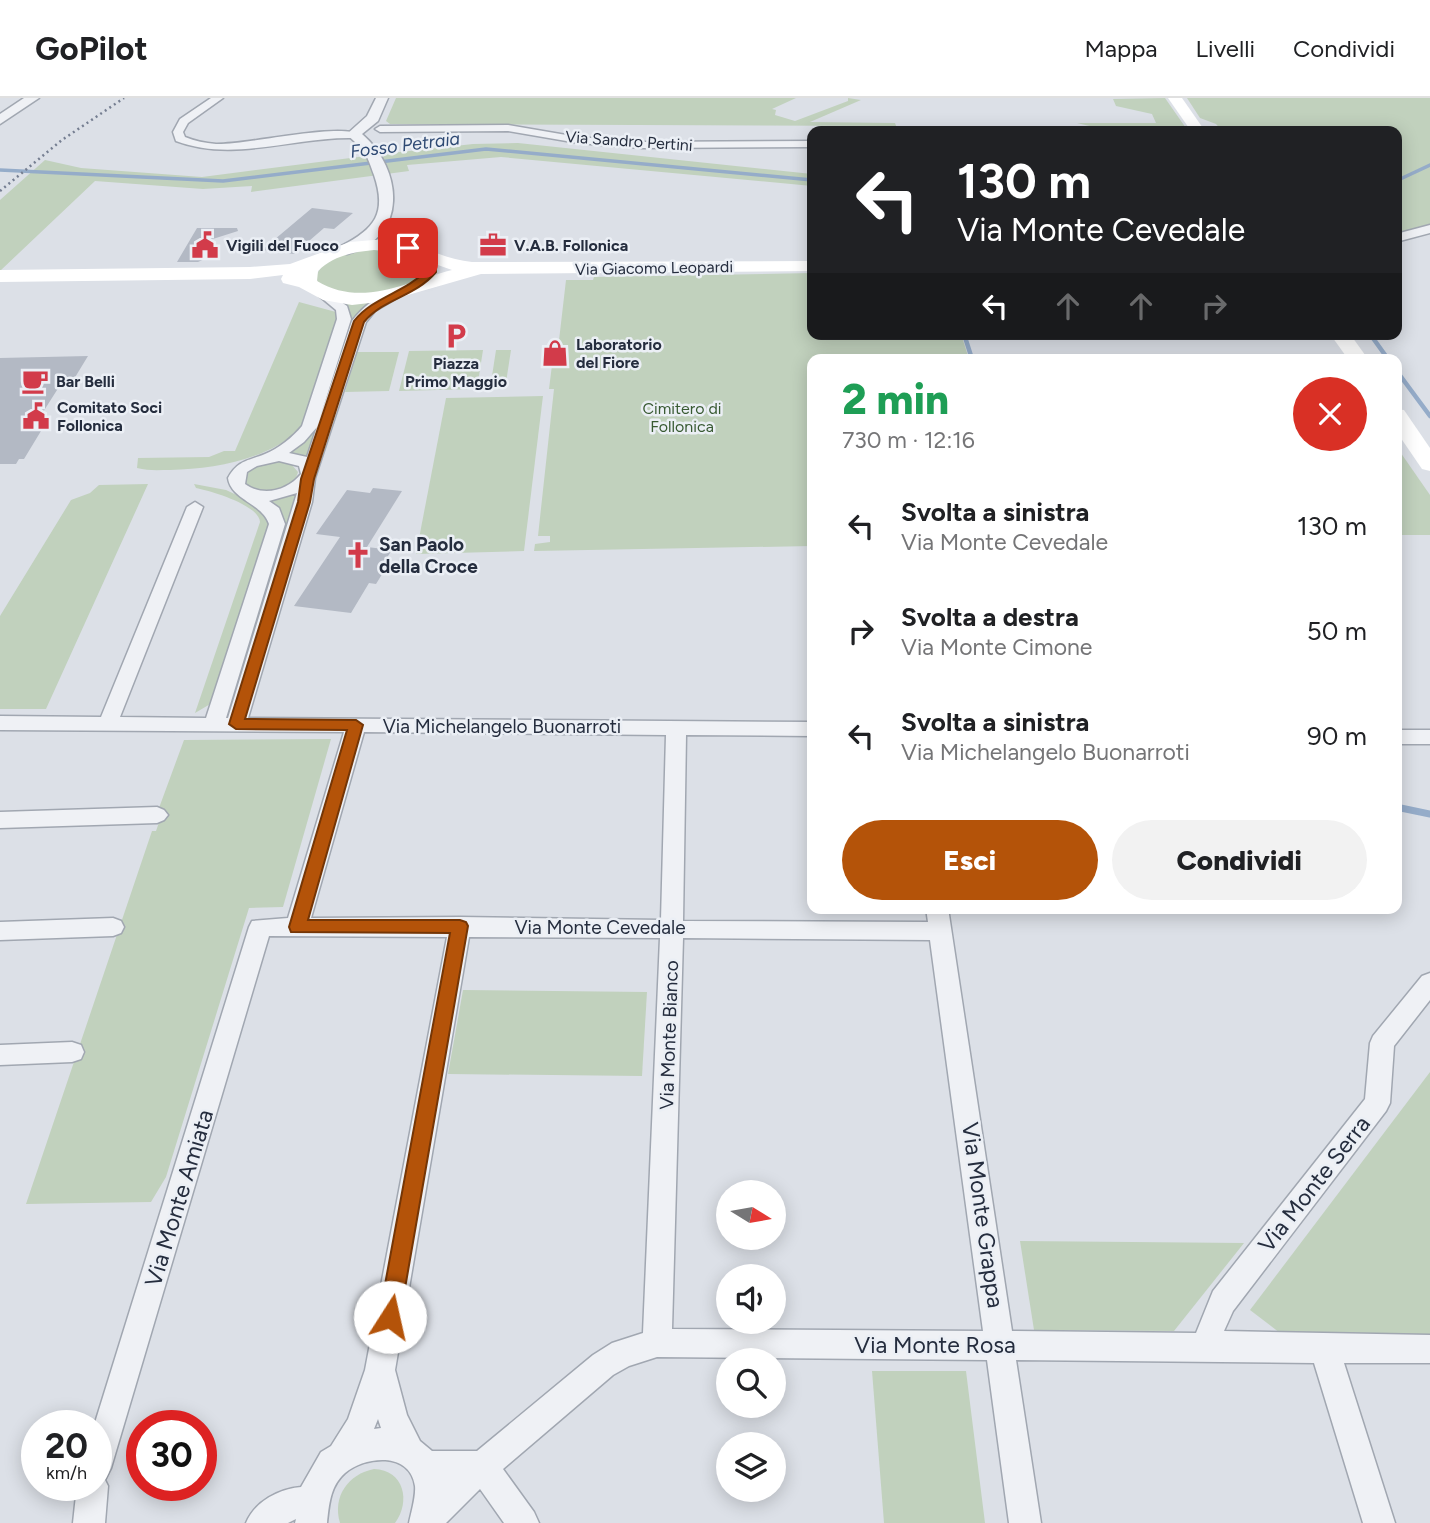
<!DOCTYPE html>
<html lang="it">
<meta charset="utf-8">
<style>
body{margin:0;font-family:Figtree,sans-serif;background:#f2f2f2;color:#202124;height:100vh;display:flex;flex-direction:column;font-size:26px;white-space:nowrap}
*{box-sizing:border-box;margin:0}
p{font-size:23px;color:#757577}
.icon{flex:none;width:38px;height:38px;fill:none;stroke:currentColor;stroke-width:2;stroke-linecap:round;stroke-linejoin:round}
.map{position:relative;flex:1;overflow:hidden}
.drawer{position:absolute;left:807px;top:256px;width:595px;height:560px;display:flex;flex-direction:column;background:#fff;border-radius:14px;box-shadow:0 4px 18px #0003}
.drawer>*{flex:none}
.banner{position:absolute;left:807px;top:28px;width:595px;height:214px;border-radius:14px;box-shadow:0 4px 18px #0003;background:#202124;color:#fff;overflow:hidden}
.needle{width:46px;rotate:101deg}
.tools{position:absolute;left:716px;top:1082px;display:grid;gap:14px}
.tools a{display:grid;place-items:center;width:70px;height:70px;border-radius:50%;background:#fff;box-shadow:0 4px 18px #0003;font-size:35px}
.speed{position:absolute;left:21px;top:1312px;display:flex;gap:14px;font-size:35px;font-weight:700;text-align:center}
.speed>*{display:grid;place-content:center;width:91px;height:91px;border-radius:50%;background:#fff;box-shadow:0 4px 18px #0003;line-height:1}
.speed small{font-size:18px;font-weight:400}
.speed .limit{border:10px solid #d22;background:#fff;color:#111}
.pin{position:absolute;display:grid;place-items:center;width:60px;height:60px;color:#fff;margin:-30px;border-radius:14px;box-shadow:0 4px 10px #0006}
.me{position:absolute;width:77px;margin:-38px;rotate:10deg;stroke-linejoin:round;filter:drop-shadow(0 0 5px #0008)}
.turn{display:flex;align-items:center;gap:24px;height:147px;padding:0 35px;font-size:32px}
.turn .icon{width:91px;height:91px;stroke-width:2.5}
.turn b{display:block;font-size:49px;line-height:60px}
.lanes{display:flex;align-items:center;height:66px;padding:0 35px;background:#0003;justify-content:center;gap:35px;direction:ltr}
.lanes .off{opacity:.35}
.round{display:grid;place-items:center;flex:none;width:74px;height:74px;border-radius:37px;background:#f2f2f2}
.summary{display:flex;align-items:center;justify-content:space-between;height:119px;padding:0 35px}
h1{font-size:42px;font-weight:800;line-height:52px;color:#1e9e55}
.button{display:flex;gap:14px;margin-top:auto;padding:14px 35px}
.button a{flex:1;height:80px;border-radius:42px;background:#b45309;color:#fff;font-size:28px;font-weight:800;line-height:80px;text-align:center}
.button a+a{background:#f2f2f2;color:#202124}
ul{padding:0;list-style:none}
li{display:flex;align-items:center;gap:21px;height:105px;padding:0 35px}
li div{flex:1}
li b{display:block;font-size:26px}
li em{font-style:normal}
header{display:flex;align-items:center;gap:42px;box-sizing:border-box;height:98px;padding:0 35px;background:#fff;border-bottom:2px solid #e0e0e0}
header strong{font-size:33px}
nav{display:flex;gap:38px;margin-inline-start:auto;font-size:24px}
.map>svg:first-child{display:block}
.green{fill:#c1d1bd}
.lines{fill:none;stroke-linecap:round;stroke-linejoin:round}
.stream-far2{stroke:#95acc9;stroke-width:3.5}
.stream-far1{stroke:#95acc9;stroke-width:4.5}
.stream{stroke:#95acc9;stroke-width:7}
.building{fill:#b3b9c4}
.minor-casing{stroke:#a1a7b1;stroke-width:3}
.tertiary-casing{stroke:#a1a7b1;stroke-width:3}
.minor{fill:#eff1f5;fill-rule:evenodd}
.tertiary{fill:#eff1f5;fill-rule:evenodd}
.secondary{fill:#fff;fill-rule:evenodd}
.rail{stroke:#757e91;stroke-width:2.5;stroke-dasharray:2 3.5;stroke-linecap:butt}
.route{fill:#b45309;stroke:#753606;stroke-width:2}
.labels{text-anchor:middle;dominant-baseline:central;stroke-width:5;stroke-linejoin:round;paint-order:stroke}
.far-street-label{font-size:16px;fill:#252d3e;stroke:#ebeff5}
.far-poi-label{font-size:16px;font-weight:bold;fill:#252d3e;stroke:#ebeff5;text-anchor:start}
.far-park-label{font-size:16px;fill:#385a32;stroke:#ebeff5}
.far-water-label{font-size:18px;font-style:italic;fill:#2e4973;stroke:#ebeff5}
.poi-label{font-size:19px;font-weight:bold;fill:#252d3e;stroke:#ebeff5;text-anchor:start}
.street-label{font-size:19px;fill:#252d3e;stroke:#ebeff5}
.near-street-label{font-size:23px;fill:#252d3e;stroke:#ebeff5}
</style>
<header>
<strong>GoPilot</strong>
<nav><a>Mappa</a><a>Livelli</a><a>Condividi</a></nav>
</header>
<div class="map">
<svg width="1430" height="1425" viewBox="0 0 1430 1425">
<rect width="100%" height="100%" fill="#dce0e7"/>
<g class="green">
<path d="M396,0H796L772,11L776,12L775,17L795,23L848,3V0L861,2L810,24L895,25L898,33H888L886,28L390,26L386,23Z"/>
<path d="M1165,0L1188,33H1110L1077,25H1156L1152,16L1116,8L1113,1Z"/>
<path d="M1187,0H1430V126L1397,136L1396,33H1222L1216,26L1200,20Z"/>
<path d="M518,45L812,76V88L501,59L407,67L409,73L251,94L252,88L203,91L95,83L0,173V102L45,62L81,70L202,79L382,56L473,46Z"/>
<path d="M372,151C382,152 394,152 404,154C423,160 429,178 409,187C397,193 375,197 361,198C349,199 332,190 319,187L316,179C323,157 351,154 372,151Z"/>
<path d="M812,175V236H961L969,261H812V448L534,453L535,446L550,444V438H538L554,291H549L554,251H558L566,182H593L594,179Z"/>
<path d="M299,204L336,214L338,218L300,332C265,362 215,371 170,372C159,372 148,373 137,370L138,360L209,359L224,353H235Z"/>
<path d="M341,204H374L354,222L311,360L286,353L315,327Z"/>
<path d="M483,252L477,291L399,293L409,253Z"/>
<path d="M496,252H511L505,291H490Z"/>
<path d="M357,254H399L389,293L345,294Z"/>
<path d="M543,298L524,453L416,456L446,300Z"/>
<path d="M1396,348L1430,397V437H1397Z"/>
<path d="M281,364L291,366L298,374C293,395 255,401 244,383C249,367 266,365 281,364Z"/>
<path d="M148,386L46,611H0V518L71,402L90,395L99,387Z"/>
<path d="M194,386L226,392L256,406L271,425L212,605L195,615L260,424C259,407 211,393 196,390Z"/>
<path d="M301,393L236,597L231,596L283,421L278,409L269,403Z"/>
<path d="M331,641L283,809L249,810L166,1079L151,1104L26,1106L152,733H156L164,710H159L184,642Z"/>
<path d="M463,892L647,894L642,978L448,976Z"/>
<path d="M1430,974V1237L1280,1235L1250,1212Z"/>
<path d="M1020,1143L1244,1145L1174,1233L1034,1232Z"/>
<path d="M872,1273H966L985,1425H884Z"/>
<path d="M374,1371C404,1372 411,1403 395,1425H340C332,1399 348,1376 374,1371Z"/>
</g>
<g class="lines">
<g class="stream-far2">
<path d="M0,72L223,83L486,51L812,82"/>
<path d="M1396,83L1430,67"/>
</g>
<g class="stream-far1">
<path d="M964,236L972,261"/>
<path d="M1370,236L1388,261"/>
<path d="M1396,272L1430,318"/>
</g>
<path class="stream" d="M1396,709L1430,716"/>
</g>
<g class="building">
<path d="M312,110L353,115L334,131L324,130L294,156L262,152Z"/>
<path d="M197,130H237L238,133L194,147L213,157L198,164H177Z"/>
<path d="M88,258L74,281H64L31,333H41L24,361H19L16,366H0V260Z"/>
<path d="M373,390L402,393L367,449L392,452L384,464L389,465L376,486L369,485L351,515L294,508L340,439L316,436L347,392L370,395Z"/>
</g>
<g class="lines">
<defs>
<g id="minor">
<path d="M211,0H223L188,25L183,34L185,39C195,43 205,45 216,46C246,47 342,24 360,37L355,40C295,38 234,65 176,43L173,34L180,21Z"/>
<path d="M508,27L578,39L642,44L812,43V49L642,50L578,45L508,33L380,34L375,31L380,28Z"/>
<path d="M1430,127V135L1396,144V136Z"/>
<path d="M325,193L347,208L351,221L317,329L304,344L289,355L307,359L352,223C362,210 382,191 400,194L402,197L375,213L366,224L315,380L312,404L248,620L812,624V638L686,637L683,823L928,824L926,810H948L1012,1233L1196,1235L1213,1193L1365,1001L1370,945L1373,938L1422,878L1430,875V902L1394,948L1390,1005L1386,1013L1233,1213L1224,1233L1430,1237V1265H1344L1395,1425H1363L1314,1265L1016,1262L1041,1425H1009L987,1262L657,1259L629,1268L613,1277L503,1371L534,1414L539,1425H504L480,1391L446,1425H409C411,1415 416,1399 415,1388C410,1353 365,1358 345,1375C330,1388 329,1407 327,1425H295L296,1421L288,1425H246C255,1403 279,1391 301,1389L321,1354L331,1348L348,1321L365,1272L447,839L269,838L111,1370L105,1382L108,1388L105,1425H73L77,1388H96V1328H94L249,829L252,823L288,820L344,634L0,632V618L101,619L187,409L195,404L203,409L120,619L206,620L269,426C262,405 231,402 228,380C238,362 248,363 265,356C278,351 293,339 302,328L337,221L336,212L318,197ZM279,363L299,368L301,376C287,393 263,399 245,386L247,374L257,368ZM297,395L228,620H226L285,426L279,410L269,403ZM364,634L666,637L661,822L460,819L311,820ZM469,839L660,840L643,1235L612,1245L593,1257L477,1353H432L420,1343L407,1317L395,1272ZM683,840L930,842L983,1233L672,1231ZM378,1321L381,1330L374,1331Z"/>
<rect x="1396" y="632" width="34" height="14"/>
<path d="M157,709L164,712L168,717L164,722L157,725L0,730V714Z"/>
<path d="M113,820L121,823L124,829L121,835L113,838L0,842V824Z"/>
<path d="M72,944L81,947L84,954L81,961L72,964L0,967V947Z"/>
</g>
<g id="tertiary">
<path d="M24,0H39L0,26V16Z"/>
<path d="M376,0H388L378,23L362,36C403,71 409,140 347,156L341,154L339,151L341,148C375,131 387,115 374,77C371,69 368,59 363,52C358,46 352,42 347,36L367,18Z"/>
</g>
</defs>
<use href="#minor" class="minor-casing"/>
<use href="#tertiary" class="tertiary-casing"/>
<use href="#minor" class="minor"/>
<use href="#tertiary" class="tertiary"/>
<g class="secondary">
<path d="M1168,0H1182L1205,33H1191Z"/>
<path d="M386,141C416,144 442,161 472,164L812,163V173L481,176L387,203L352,207L323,202L299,189L283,185L281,181L283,177L250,181L0,184V172L250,169L290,166L350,144ZM374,152L404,155L452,172C406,184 362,210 317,183L318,173C333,158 353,154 374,152Z"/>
<path d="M1330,236H1350L1368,261H1348Z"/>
<path d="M1396,311L1404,312L1430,350V373L1422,371L1396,333Z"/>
</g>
<path class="rail" d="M0,93L62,42L124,0"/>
</g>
<path class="route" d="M404,148C419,148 436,158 436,174C415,199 384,200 364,224L314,381L310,404L245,621L356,622L363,627L308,822H460L466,824L468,828L400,1219L397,1227L390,1230L382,1227L379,1219L450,835L291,834L289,829L347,632L236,631L229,626L298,404L301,381L354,223C373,199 404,195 426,173L423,162L404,152Z"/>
<defs>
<symbol id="civic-bare" viewBox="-9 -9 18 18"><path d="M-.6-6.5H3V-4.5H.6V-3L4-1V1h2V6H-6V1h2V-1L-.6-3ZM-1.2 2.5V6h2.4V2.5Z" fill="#d23b4a" stroke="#ebeff5" stroke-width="2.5" paint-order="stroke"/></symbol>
<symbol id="office-bare" viewBox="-9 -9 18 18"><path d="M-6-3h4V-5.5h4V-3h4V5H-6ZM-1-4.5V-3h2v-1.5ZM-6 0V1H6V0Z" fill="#d23b4a" stroke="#ebeff5" stroke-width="2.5" paint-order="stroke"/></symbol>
<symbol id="parking-bare" viewBox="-9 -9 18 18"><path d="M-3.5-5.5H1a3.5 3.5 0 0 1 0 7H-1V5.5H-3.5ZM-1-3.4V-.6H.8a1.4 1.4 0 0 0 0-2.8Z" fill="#d23b4a" stroke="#ebeff5" stroke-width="2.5" paint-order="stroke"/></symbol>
<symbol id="shop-bare" viewBox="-9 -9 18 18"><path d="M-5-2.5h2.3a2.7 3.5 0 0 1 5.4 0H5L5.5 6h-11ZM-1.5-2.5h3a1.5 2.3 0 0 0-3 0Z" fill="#d23b4a" stroke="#ebeff5" stroke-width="2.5" paint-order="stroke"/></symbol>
<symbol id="cafe-bare" viewBox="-9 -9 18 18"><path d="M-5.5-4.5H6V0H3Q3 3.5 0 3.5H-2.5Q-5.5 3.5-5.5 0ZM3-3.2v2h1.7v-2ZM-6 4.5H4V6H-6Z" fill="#d23b4a" stroke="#ebeff5" stroke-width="2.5" paint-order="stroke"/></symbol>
<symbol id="church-bare" viewBox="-9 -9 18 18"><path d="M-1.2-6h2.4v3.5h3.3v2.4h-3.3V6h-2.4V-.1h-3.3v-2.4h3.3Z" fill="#d23b4a" stroke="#ebeff5" stroke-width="2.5" paint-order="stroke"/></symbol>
</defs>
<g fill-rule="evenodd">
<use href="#civic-bare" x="186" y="128" width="38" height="38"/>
<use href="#office-bare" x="474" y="128" width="38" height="38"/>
<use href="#parking-bare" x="437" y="219" width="38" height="38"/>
<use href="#shop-bare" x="536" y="236" width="38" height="38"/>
<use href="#cafe-bare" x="16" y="264" width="38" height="38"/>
<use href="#civic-bare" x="17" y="299" width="38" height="38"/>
<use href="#church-bare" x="339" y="438" width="38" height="38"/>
</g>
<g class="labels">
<g class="far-street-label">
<text transform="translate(629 43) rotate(4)">Via Sandro Pertini</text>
<text transform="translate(654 170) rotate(-1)">Via Giacomo Leopardi</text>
</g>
<g class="far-poi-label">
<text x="226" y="147">Vigili del Fuoco</text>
<text x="514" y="147">V.A.B. Follonica</text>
<text x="576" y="246">Laboratorio<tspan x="576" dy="18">del Fiore</tspan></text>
<text x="456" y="265" text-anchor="middle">Piazza<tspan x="456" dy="18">Primo Maggio</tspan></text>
<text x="56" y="283">Bar Belli</text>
<text x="57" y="309">Comitato Soci<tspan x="57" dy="18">Follonica</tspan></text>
</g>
<g class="far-park-label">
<text x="682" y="310">Cimitero di<tspan x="682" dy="18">Follonica</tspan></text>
</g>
<g class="far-water-label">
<text transform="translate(405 47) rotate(-7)">Fosso Petraia</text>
</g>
<g class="poi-label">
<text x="379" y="446">San Paolo<tspan x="379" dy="22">della Croce</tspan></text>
</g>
<g class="street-label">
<text x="502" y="628">Via Michelangelo Buonarroti</text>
<text x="600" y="829">Via Monte Cevedale</text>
<text transform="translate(669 937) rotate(-88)">Via Monte Bianco</text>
</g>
<g class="near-street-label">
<text transform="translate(1314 1086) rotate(-52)">Via Monte Serra</text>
<text transform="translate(179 1100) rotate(-73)">Via Monte Amiata</text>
<text transform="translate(983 1117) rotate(82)">Via Monte Grappa</text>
<text x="935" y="1247">Via Monte Rosa</text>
</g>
</g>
</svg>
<div class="tools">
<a><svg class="needle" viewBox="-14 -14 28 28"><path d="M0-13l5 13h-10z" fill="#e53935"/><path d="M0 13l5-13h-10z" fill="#757577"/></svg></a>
<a><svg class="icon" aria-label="sound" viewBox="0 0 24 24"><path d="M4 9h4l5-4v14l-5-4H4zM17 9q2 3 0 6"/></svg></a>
<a><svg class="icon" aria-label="search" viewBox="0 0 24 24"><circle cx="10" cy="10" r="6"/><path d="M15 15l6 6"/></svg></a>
<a><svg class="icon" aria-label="layers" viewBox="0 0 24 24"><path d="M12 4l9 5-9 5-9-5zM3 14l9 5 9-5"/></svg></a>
</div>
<div class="speed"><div>20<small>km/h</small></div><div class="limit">30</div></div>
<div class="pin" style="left:408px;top:150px;background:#d93025"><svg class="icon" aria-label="arrive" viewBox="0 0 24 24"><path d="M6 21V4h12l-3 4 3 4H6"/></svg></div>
<svg class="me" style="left:390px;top:1219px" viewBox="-20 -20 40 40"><circle r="19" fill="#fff"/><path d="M0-13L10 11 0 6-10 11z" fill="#b45309"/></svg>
<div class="banner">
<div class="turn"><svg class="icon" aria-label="left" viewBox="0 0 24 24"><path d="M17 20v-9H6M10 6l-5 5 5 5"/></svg><div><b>130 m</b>Via Monte Cevedale</div></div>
<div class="lanes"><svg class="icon" aria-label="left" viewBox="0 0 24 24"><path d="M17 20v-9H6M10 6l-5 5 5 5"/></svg><svg class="icon off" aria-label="ahead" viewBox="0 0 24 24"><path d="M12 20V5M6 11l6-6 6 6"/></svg><svg class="icon off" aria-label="ahead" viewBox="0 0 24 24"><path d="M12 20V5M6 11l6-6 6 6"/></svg><svg class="icon off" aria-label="right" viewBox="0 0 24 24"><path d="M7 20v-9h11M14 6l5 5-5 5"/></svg></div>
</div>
<section class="drawer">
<div class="summary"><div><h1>2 min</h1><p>730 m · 12:16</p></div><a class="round" style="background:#d93025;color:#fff"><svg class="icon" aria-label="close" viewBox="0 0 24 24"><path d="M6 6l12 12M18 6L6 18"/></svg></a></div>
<ul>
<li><svg class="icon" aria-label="left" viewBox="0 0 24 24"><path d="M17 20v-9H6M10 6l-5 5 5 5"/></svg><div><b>Svolta a sinistra</b><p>Via Monte Cevedale</p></div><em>130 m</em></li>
<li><svg class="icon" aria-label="right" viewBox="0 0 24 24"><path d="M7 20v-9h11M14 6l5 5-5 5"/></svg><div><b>Svolta a destra</b><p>Via Monte Cimone</p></div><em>50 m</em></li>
<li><svg class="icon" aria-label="left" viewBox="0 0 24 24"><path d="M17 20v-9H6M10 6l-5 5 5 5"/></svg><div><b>Svolta a sinistra</b><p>Via Michelangelo Buonarroti</p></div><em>90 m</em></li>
</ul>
<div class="button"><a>Esci</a><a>Condividi</a></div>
</section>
</div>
